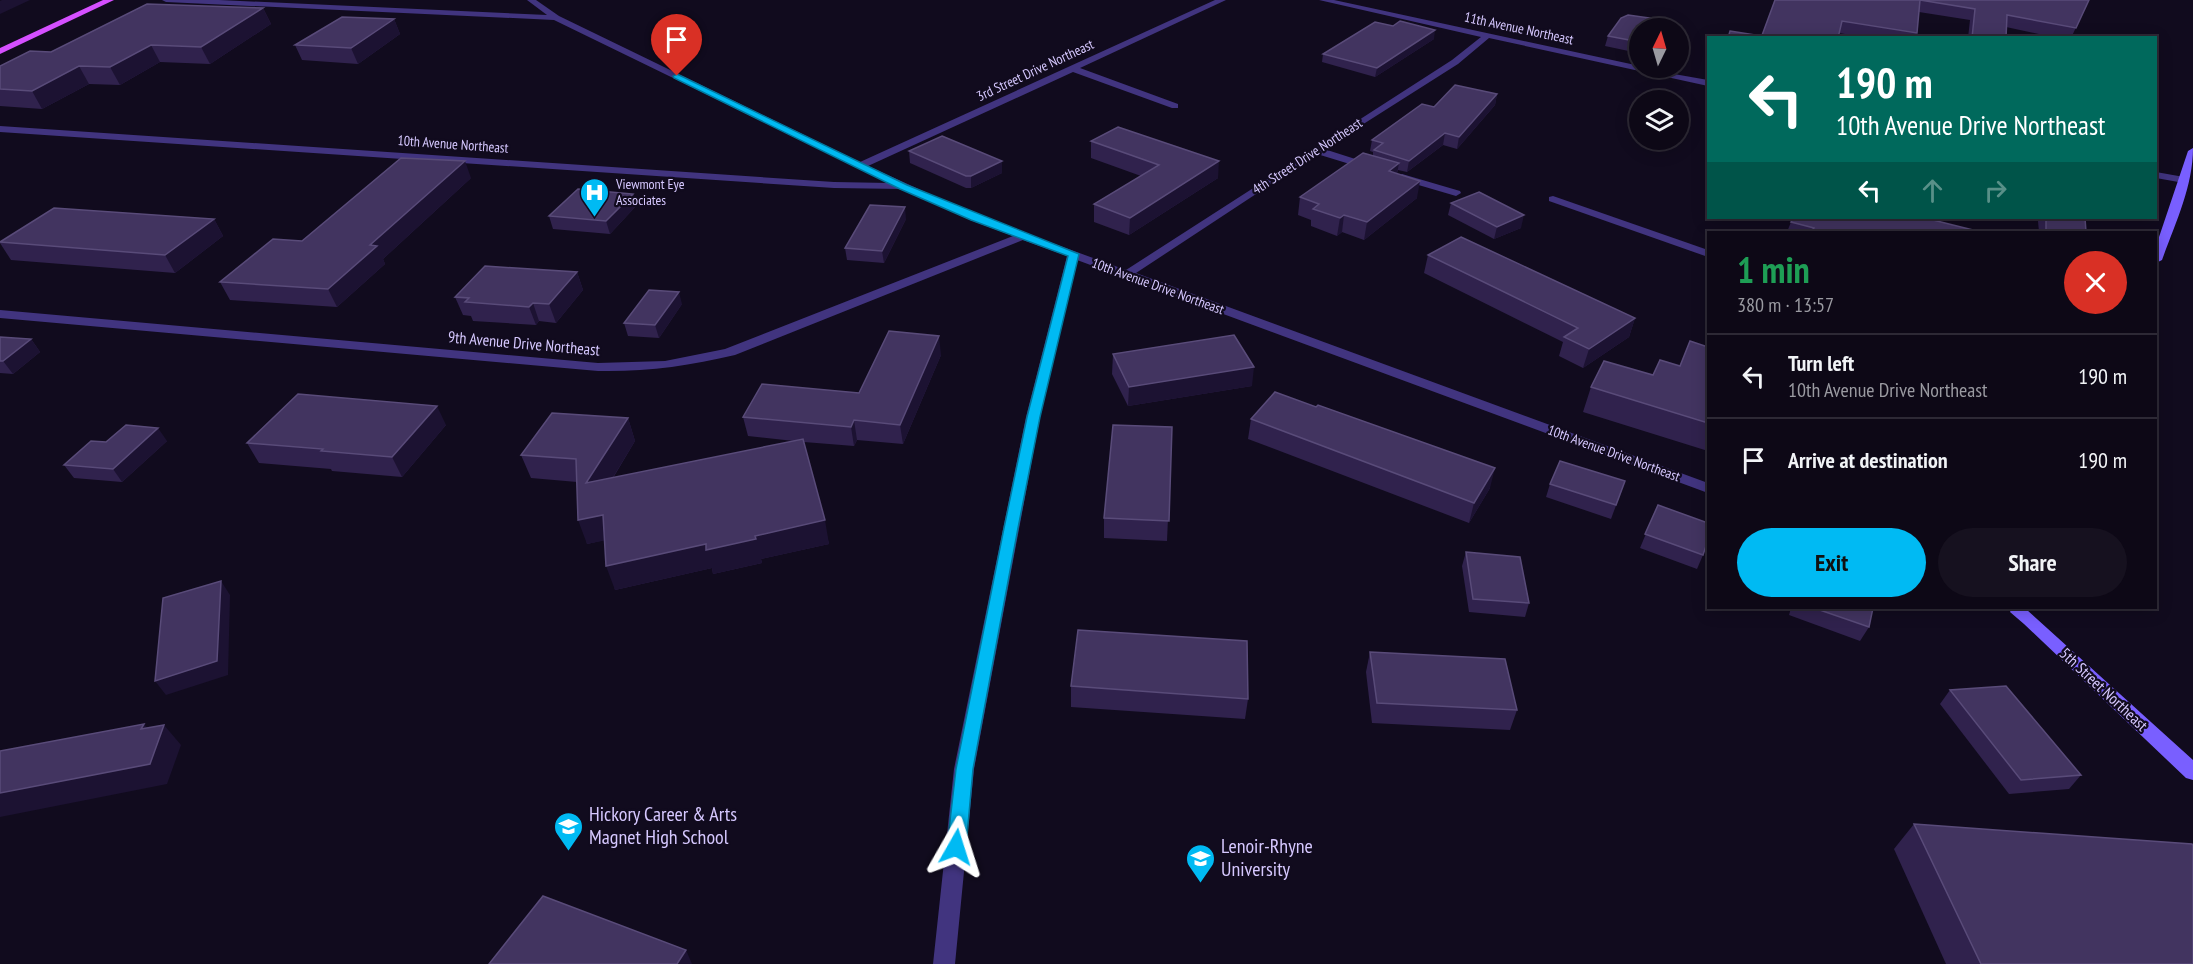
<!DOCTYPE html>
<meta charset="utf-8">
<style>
body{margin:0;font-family:"PT Sans Narrow",sans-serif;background:#16111f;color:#f1f3f6;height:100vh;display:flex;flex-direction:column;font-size:22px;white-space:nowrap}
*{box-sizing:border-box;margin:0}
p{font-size:20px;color:#9a9aa1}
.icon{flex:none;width:33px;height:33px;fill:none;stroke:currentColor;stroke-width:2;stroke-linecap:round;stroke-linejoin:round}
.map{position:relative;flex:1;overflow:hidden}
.details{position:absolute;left:1707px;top:231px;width:450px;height:378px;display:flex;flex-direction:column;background:#0d0816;border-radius:0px;box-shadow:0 3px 15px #0003,0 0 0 2px #2d2935}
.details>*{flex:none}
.banner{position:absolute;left:1707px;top:36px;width:450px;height:183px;border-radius:0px;box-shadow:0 3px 15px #0003,0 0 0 2px #2d2935;background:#00695c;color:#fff;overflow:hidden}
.needle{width:39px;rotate:5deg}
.tools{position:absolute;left:1629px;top:18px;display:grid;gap:12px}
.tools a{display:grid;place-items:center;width:60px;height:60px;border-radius:50%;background:#0d0816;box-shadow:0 3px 15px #0003,0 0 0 2px #2d2935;font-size:30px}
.pin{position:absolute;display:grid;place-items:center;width:51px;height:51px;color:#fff;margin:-62px -26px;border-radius:50% 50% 50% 0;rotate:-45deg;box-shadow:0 0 6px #0007}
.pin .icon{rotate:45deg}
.me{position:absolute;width:66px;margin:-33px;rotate:6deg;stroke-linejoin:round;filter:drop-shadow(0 0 4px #0008)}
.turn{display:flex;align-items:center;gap:21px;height:126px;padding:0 30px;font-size:27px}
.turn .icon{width:78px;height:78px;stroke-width:2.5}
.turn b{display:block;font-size:42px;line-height:51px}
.lanes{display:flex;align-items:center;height:57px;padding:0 30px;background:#0003;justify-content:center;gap:30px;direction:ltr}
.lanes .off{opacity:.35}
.round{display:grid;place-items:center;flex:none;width:63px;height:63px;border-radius:32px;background:#16111f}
.head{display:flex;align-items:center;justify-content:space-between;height:102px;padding:0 30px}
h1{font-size:36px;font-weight:700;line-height:45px;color:#1e9e55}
.action{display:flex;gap:12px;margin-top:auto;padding:12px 30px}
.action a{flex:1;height:69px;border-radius:36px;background:#00baf3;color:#111;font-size:24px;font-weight:700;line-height:69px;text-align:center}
.action a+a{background:#16111f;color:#f1f3f6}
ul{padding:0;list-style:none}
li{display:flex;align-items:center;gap:18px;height:84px;padding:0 30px;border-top:2px solid #2d2935}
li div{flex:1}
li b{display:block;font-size:22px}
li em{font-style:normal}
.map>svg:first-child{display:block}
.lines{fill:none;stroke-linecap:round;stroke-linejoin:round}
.street{fill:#41347f;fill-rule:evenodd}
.secondary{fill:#795fff;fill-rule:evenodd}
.primary{fill:#d54fff;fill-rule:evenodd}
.wall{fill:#30224d}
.shaded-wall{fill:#1c1232}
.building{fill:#423460;stroke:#594b79;stroke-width:1.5}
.route{fill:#00baf3;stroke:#00799e;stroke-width:1.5}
.labels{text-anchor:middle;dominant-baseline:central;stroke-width:4.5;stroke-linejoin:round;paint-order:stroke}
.far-street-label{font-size:14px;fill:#d6c8ff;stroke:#110b1e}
.far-poi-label{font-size:14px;fill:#d6c8ff;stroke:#110b1e;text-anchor:start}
.street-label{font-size:16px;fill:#d6c8ff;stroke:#110b1e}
.near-poi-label{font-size:20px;fill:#d6c8ff;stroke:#110b1e;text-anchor:start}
</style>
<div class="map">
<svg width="2193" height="964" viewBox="0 0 2193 964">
<rect width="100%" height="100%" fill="#110b1e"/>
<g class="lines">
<g class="street">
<path d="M162,0H219L547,15L527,0H536L559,16L860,162L1215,0H1226L1080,68L1178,104V108H1172L1073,72L868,166L978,216L1126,270L1452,60L1481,37L1319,0H1334L1640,66V68L1708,80V86L1489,38L1458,64L1324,149L1374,165V169H1366L1317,154L1136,273L1708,483V493L1077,260L1040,417L974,769L955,964H933L954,769L1026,417L1067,256L1023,240L735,355C689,366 645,372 598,371L0,318V310L598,363L665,361L725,349L1013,236L970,220L902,189L834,188L0,132V126L834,182L889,183L554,20L166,2Z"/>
<path d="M2156,172L2184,177L2189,180L2184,183L2156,178Z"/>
<path d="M1402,174L1460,191L1461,193L1456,196L1398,179L1397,177Z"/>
<path d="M1553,196L1708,250V257L1549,201V197Z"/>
</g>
<g class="secondary">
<path d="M2193,148C2193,187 2175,224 2162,260L2156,263V246L2188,151Z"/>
<path d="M2012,608H2028L2027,610L2193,760V780L2186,778L2024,624L2010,612Z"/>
</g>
<path class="primary" d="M103,0H114L0,54V48Z"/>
</g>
<g class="wall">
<path d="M1775,0H2089L2071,38H2057L2006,27V38H1968L1970,20L1919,12L1917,33L1915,38H1868L1839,33Z"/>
<path d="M263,8L271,24L210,64L160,62L120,85L89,84L42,109L0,106V66L51,52Z"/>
<path d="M394,19L400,34L358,64L302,60L295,45Z"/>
<path d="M1640,28V51L1638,53L1605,46L1608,36Z"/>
<path d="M1434,39L1375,77L1322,62L1323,54Z"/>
<path d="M1497,94L1495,105L1457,149L1443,145L1407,172L1398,170L1397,173L1417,198L1364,240L1342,232L1337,236L1311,226V220L1298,215L1300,197L1373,155V152L1370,151L1372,140L1434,107Z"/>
<path d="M1091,141L1218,178L1129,235L1094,222V204L1141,176L1091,158Z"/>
<path d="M909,151L1002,173L971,188H966L910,163Z"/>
<path d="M471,178L383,259L385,264L337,307L230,300L220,282L302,241Z"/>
<path d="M633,194L636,206L610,234L553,229L549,216Z"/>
<path d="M1451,203L1521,228L1494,239L1448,215Z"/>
<path d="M2040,218H2085L2086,232H2039L2038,221Z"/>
<path d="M214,219L223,236L175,273L11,260L0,243V241Z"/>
<path d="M906,219L884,263L847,260L845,248Z"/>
<path d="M1791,222L1981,232H1787Z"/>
<path d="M1428,255L1635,318L1629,337L1583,368L1559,356L1563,342L1424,273Z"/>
<path d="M577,272L583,290L556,323L539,321L536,325L473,321L471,316L463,315L455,297Z"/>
<path d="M682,304L659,338L628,336L624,323Z"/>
<path d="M0,337L31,339L40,352L13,374L0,373Z"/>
<path d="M1708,347V451L1583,412L1591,387L1653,375L1680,366Z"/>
<path d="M1113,354L1252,386L1128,406L1112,374Z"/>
<path d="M941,355L903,444L857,440L854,446L804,442L829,544L761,559L762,563L713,574L712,568L615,590L604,540L587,544L577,482L531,478L521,455L628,418L635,441L613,478L794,441L748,436L743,417L859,393Z"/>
<path d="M1251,419L1490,488L1469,523L1248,439Z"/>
<path d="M446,425L402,477L332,471L331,469L259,463L247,443Z"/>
<path d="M1172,427L1167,541L1104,538V518Z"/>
<path d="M167,441L122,482L74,478L64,465L106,442Z"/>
<path d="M1625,481L1611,519L1546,497L1550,484Z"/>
<path d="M1658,505L1703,555L1697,569L1640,548Z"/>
<path d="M1466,552L1529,603L1525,617L1469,612L1462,566Z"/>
<path d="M1791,608H1873L1869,627L1860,641L1789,615Z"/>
<path d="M1370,652L1517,710L1510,730L1372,723L1366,672Z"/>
<path d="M1071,686L1248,699L1245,719L1071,707Z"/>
<path d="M1950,690L2081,775L2069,789L2009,794L1940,704Z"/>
<path d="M1914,824L2193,964H1946L1894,849Z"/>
</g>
<g class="shaded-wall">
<path d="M2,0H30L0,14V1Z"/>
<path d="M263,8L271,24L210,64L201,47Z"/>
<path d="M394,19L400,34L358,64L351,48Z"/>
<path d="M1435,30L1434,39L1375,77L1377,68Z"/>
<path d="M151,45L160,62L120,85L110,67Z"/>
<path d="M79,66L89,84L42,109L32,91Z"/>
<path d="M1497,94L1495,105L1457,149L1459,137Z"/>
<path d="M1445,133L1443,145L1407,172L1409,161Z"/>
<path d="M465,161L471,178L383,259L385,264L337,307L328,289L370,245Z"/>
<path d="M1002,161V173L971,188V176Z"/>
<path d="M1219,161L1218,178L1129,235L1130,218Z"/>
<path d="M1399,163L1396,180L1389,171Z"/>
<path d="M1420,181L1417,198L1364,240L1367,222Z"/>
<path d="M633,194L636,206L610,234L606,221Z"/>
<path d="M905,207L906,219L884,263L882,251Z"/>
<path d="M1344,215L1342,232L1337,236L1340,218Z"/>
<path d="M1524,215L1521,228L1494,239L1497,227Z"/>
<path d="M214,219L223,236L175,273L165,255Z"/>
<path d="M577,272L583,290L556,323L549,304Z"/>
<path d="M679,292L682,304L659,338L655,325Z"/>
<path d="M533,303L539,321L536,325L529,307Z"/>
<path d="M1635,318L1629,337L1583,368L1589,349Z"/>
<path d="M939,336L941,355L903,444L900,425Z"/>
<path d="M31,339L40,352L13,374L3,361Z"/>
<path d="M1254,367L1252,386L1128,406L1129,387Z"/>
<path d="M437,406L446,425L402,477L392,457Z"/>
<path d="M628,418L635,441L595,507L586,483Z"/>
<path d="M854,420L857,440L854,446L851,427Z"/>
<path d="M158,428L167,441L122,482L113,469Z"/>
<path d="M1495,468L1490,488L1469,523L1474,503Z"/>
<path d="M603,515L612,539L587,544L578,520Z"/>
<path d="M825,520L829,544L761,559L762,563L713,574L712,568L615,590L606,566L706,544L755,536Z"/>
<path d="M221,581L230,595L228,675L166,695L155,681Z"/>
<path d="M144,724L158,741L164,725L181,745L167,784L0,817V793L141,729Z"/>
<path d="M686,950L692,964H677Z"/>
</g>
<g class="building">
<path d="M1775,0H2089L2076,28L2007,15L2006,38H1972L1975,9L1920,0L1917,33L1842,21L1838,38H1761Z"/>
<path d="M147,4L263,8L201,47L151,45L110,67L79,66L32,91L0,89V66L30,51L51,52Z"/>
<path d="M1628,15L1657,19L1651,28H1640V42L1608,36L1621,18Z"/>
<path d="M342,17L394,19L351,48L295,45Z"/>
<path d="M1400,21L1435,30L1377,68L1323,54L1375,22L1393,26Z"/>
<path d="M1730,31L1756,35L1755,38H1728Z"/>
<path d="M1455,85L1497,94L1459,137L1445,133L1409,161L1374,150L1383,143L1372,140L1422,104L1434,107Z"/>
<path d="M1118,127L1219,161L1130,218L1094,204L1159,165L1091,141Z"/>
<path d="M942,136L1002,161L971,176H966L909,151Z"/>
<path d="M1363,153L1399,163L1389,171L1420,181L1367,222L1344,215L1340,218L1313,209L1319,204L1300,197Z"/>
<path d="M401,158L465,161L370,245L377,246L328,289L220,282L273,239L302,241Z"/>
<path d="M578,189L633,194L606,221L549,216Z"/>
<path d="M1479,192L1524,215L1497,227L1451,203Z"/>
<path d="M870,205L905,207L882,251L845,248Z"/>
<path d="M54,208L214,219L165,255L0,242Z"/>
<path d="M1794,218H1925L1981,232H1811L1814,228L1791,222Z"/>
<path d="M2046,218H2085L2086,232H2046Z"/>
<path d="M1461,237L1635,318L1589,349L1564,337L1578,328L1428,255Z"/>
<path d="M485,266L577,272L549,304L533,303L529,307L465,302L469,298L455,297Z"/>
<path d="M649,290L679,292L655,325L624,323Z"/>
<path d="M889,331L939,336L900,425L854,420L851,427L743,417L762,384L859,393Z"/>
<path d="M1234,335L1254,367L1129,387L1113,354Z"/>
<path d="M0,337L31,339L3,361H0Z"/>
<path d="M1690,341L1708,347V423L1591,387L1604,361L1653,375L1660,360L1680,366Z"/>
<path d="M1275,392L1316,407L1318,405L1495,468L1474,503L1251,419Z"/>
<path d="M298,394L437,406L392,457L321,451L323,449L247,443Z"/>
<path d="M552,413L628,418L586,483L803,439L825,520L755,536L756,539L706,550V544L606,566L603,515L578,520L576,459L521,455Z"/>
<path d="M126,425L158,428L113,469L64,465L91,441L106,442Z"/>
<path d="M1113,425L1172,427L1169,521L1104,518Z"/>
<path d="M1560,461L1625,481L1616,505L1550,484Z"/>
<path d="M1658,505L1708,523V540L1703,555L1645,534Z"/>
<path d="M1466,552L1520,557L1529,603L1473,599Z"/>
<path d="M221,581L217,661L155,681L163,598Z"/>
<path d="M1814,608H1873L1869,627Z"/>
<path d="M1078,630L1247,641L1248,699L1071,686Z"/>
<path d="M1370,652L1505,659L1517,710L1377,703Z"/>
<path d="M2006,686L2081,775L2021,780L1950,690Z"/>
<path d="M144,724L141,729L164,725L150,764L0,793V751Z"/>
<path d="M1914,824L2192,844L2193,846V964H1981Z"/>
<path d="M543,896L686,950L677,964H489Z"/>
</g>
<path class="route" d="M677,74L907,185L1079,254L1040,417L1018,528L973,769L966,847L963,852L956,855L950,852L947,847L956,769L1004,528L1027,417L1068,256L971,220L900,189L674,78L673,76Z"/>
<defs>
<symbol id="hospital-pin" viewBox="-11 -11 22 30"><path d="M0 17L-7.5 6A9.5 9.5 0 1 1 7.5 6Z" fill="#00baf3" stroke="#110b1e"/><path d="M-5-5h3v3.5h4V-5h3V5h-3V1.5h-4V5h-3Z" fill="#fff"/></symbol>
<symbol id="school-pin" viewBox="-11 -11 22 30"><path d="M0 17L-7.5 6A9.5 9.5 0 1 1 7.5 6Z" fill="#00baf3" stroke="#110b1e"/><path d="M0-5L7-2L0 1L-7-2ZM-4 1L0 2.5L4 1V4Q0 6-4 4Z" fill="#fff"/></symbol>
<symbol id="university-pin" viewBox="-11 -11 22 30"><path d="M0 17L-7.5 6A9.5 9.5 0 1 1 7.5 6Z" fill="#00baf3" stroke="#110b1e"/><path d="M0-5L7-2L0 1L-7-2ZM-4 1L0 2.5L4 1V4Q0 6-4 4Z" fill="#fff"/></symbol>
</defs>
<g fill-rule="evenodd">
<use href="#hospital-pin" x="578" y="176" width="33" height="45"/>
<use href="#school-pin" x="552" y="810" width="33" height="45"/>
<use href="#university-pin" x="1184" y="842" width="33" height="45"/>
</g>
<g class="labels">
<g class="far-street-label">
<text transform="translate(1519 28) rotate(12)">11th Avenue Northeast</text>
<text transform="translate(1035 70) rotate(-25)">3rd Street Drive Northeast</text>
<text transform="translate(453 144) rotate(4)">10th Avenue Northeast</text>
<text transform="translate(1307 156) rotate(-33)">4th Street Drive Northeast</text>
<text transform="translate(1158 286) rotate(20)">10th Avenue Drive Northeast</text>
<text transform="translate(1614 453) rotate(20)">10th Avenue Drive Northeast</text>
</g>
<g class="far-poi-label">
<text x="616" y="184">Viewmont Eye<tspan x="616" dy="16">Associates</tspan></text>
</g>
<g class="street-label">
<text transform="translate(524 343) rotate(5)">9th Avenue Drive Northeast</text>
<text transform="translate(2104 689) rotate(43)">5th Street Northeast</text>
</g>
<g class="near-poi-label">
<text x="589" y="814">Hickory Career &amp; Arts<tspan x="589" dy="23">Magnet High School</tspan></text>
<text x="1221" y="846">Lenoir-Rhyne<tspan x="1221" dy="23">University</tspan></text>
</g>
</g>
</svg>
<div class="tools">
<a><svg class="needle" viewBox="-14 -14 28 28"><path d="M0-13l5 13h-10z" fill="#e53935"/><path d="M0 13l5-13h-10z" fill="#9a9aa1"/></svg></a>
<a><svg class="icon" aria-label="layers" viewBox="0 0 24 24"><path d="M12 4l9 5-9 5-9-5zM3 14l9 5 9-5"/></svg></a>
</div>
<div class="pin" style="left:677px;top:76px;background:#d93025"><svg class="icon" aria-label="arrive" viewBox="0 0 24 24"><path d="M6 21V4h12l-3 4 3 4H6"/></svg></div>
<svg class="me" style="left:956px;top:847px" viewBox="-20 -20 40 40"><path d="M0-17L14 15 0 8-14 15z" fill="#00baf3" stroke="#fff" stroke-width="4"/></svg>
<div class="banner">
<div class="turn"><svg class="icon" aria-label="left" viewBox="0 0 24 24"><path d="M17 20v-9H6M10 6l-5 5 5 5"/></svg><div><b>190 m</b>10th Avenue Drive Northeast</div></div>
<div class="lanes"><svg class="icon" aria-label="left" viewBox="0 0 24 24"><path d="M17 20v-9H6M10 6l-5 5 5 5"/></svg><svg class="icon off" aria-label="ahead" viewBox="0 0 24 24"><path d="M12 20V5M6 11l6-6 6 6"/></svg><svg class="icon off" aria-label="right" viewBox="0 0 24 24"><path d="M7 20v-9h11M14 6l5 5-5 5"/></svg></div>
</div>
<section class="details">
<div class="head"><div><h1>1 min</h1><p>380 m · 13:57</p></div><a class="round" style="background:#d93025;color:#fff"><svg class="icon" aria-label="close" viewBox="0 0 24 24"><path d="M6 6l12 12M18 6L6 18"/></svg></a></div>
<ul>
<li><svg class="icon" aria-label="left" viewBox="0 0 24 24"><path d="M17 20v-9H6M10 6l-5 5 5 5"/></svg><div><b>Turn left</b><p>10th Avenue Drive Northeast</p></div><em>190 m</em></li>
<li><svg class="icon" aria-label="arrive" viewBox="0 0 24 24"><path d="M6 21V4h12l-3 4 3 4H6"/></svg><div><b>Arrive at destination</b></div><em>190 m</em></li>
</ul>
<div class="action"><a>Exit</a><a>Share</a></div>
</section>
</div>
